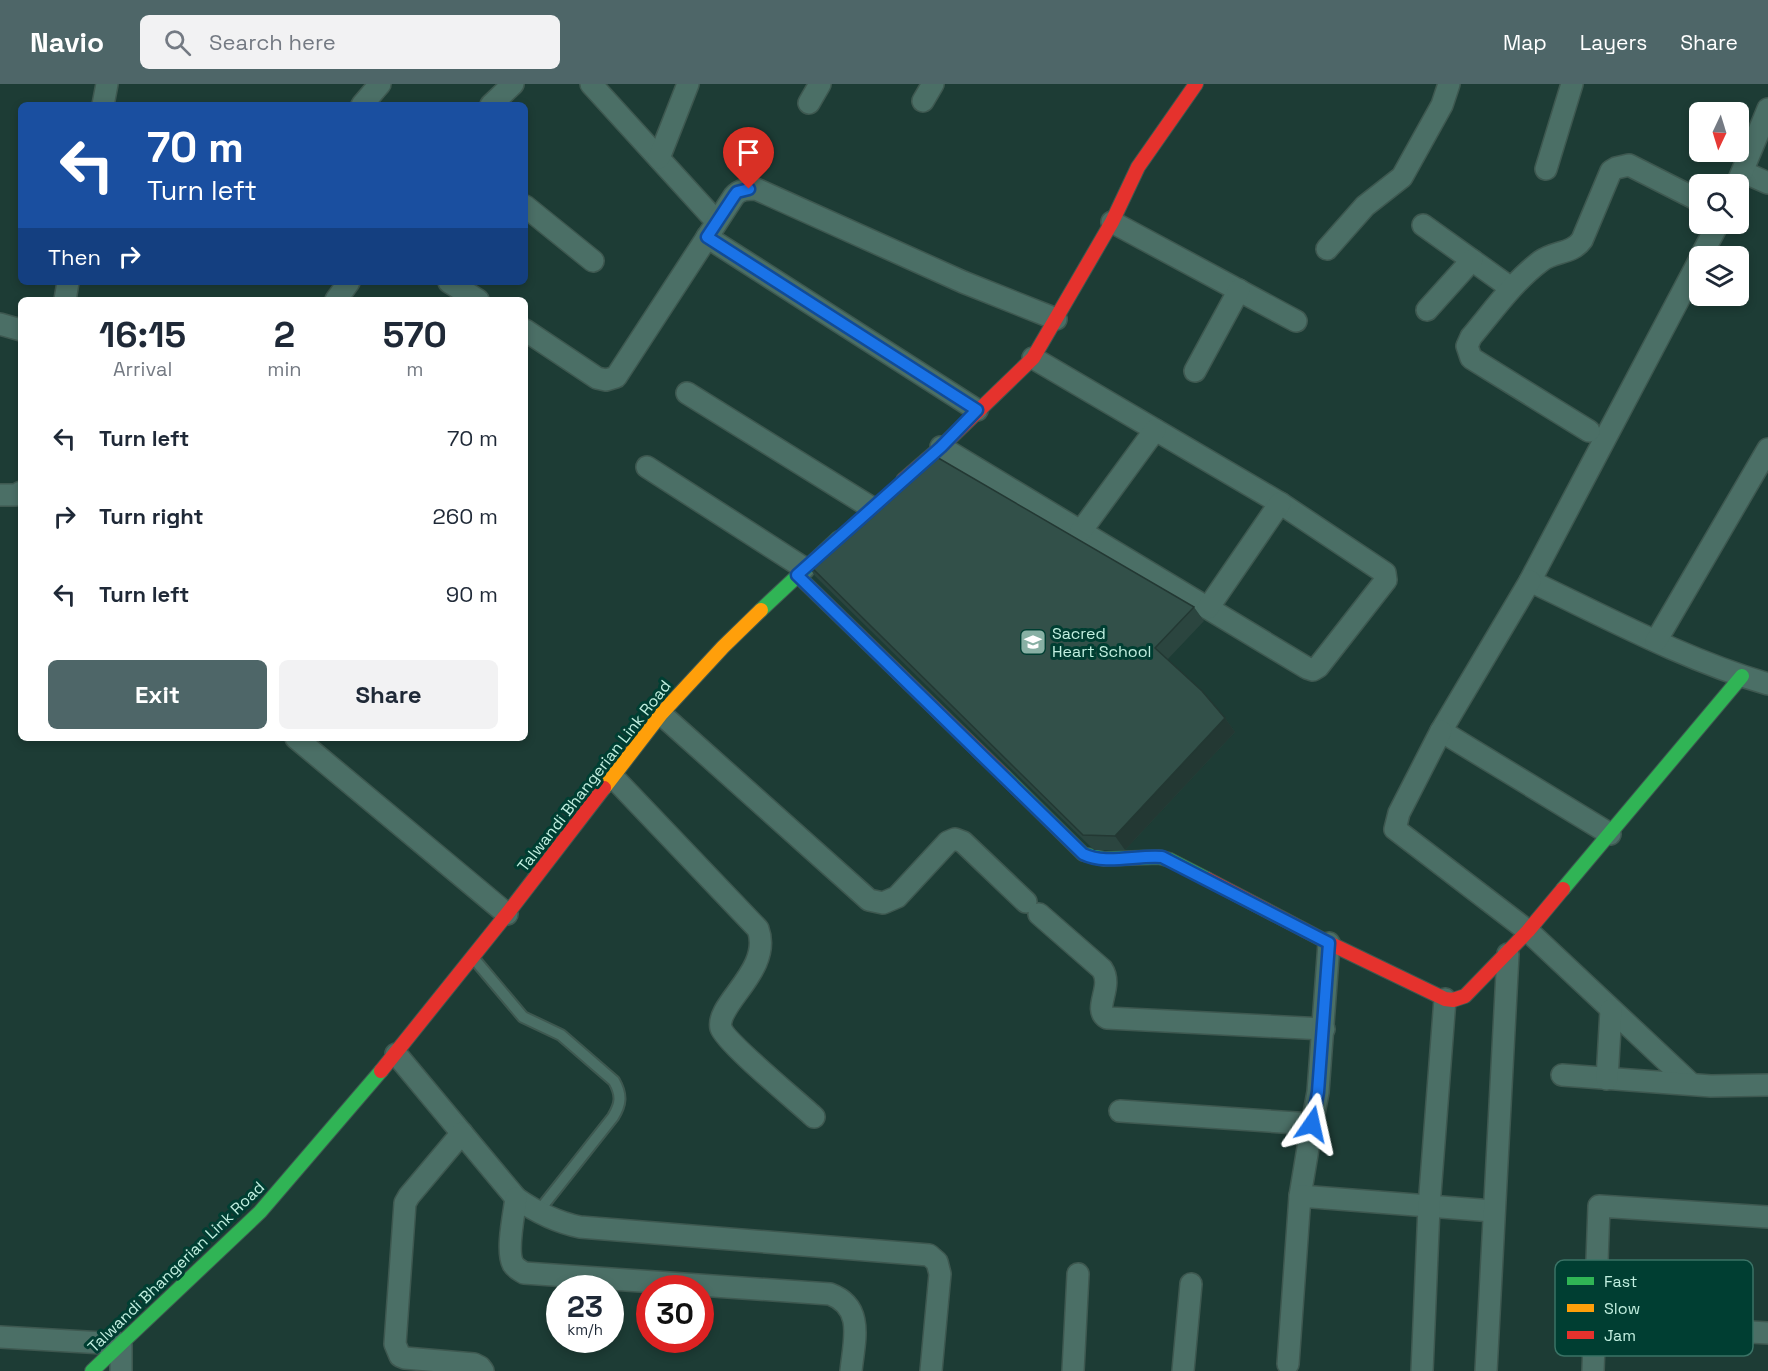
<!DOCTYPE html>
<style>
body{margin:0;font-family:"Space Grotesk",sans-serif;background:#f2f2f3;color:#1f2937;height:100vh;display:flex;flex-direction:column;font-size:22px;white-space:nowrap}
*{box-sizing:border-box;margin:0}
p{font-size:20px;color:#747a83}
.icon{flex:none;width:33px;height:33px;fill:none;stroke:currentColor;stroke-width:2;stroke-linecap:round;stroke-linejoin:round}
.map{position:relative;flex:1;overflow:hidden}
.sheet{position:absolute;left:18px;top:213px;width:510px;height:444px;display:flex;flex-direction:column;background:#fff;border-radius:9px;box-shadow:0 3px 9px #0003}
.sheet>*{flex:none}
.top-card{position:absolute;left:18px;top:18px;width:510px;height:183px;border-radius:9px;box-shadow:0 3px 9px #0003;background:#1a4fa0;color:#fff;overflow:hidden}
.needle{width:39px;rotate:184deg}
.fabs{position:absolute;left:1689px;top:18px;display:grid;gap:12px}
.fabs a{display:grid;place-items:center;width:60px;height:60px;border-radius:9px;background:#fff;box-shadow:0 3px 9px #0003;font-size:30px}
.speed{position:absolute;left:546px;top:1191px;display:flex;gap:12px;font-size:30px;font-weight:700;text-align:center}
.speed>*{display:grid;place-content:center;width:78px;height:78px;border-radius:50%;background:#fff;box-shadow:0 3px 9px #0003;line-height:1}
.speed small{font-size:15px;font-weight:400}
.speed .limit{border:9px solid #d22;background:#fff;color:#111}
.pin{position:absolute;display:grid;place-items:center;width:51px;height:51px;color:#fff;margin:-62px -26px;border-radius:50% 50% 50% 0;rotate:-45deg;box-shadow:0 0 6px #0007}
.pin .icon{rotate:45deg}
.me{position:absolute;width:66px;margin:-33px;rotate:11deg;stroke-linejoin:round;filter:drop-shadow(0 0 4px #0008)}
.turn{display:flex;align-items:center;gap:21px;height:126px;padding:0 30px;font-size:27px}
.turn .icon{width:78px;height:78px;stroke-width:2.5}
.turn b{display:block;font-size:42px;line-height:51px}
.then{display:flex;align-items:center;height:57px;padding:0 30px;background:#0003;gap:12px;font-size:22px}
.eta{display:flex;justify-content:space-evenly;align-items:center;height:102px;text-align:center}
.eta b{font-size:36px;font-weight:700;line-height:42px}
.primary-button{display:flex;gap:12px;margin-top:auto;padding:12px 30px}
.primary-button a{flex:1;height:69px;border-radius:9px;background:#4e6668;color:#fff;font-size:24px;font-weight:700;line-height:69px;text-align:center}
.primary-button a+a{background:#f2f2f3;color:#1f2937}
ul{padding:0;list-style:none}
li{display:flex;align-items:center;gap:18px;height:78px;padding:0 30px}
li div{flex:1}
li b{display:block;font-size:22px}
li em{font-style:normal}
header{display:flex;align-items:center;gap:36px;box-sizing:border-box;height:84px;padding:0 30px;background:#4e6668;color:#fff}
header strong{font-size:28px}
nav{display:flex;gap:33px;margin-inline-start:auto;font-size:21px}
.search{width:420px;height:54px;background:#f2f2f3;display:flex;align-items:center;gap:15px;box-sizing:border-box;padding:0 21px;border-radius:9px;color:#747a83;font-size:22px}
.map>svg:first-child{display:block}
.lines{fill:none;stroke-linecap:round;stroke-linejoin:round}
.lane-casing{stroke:#3e5850;stroke-width:14}
.street-casing{stroke:#3e5850;stroke-width:24}
.fast-casing{stroke:#3e5850;stroke-width:16}
.slow-casing{stroke:#3e5850;stroke-width:16}
.jam-casing{stroke:#3e5850;stroke-width:16}
.lane{stroke:#4b6f66;stroke-width:10}
.street{stroke:#4b6f66;stroke-width:21}
.fast{stroke:#30b455;stroke-width:14}
.slow{stroke:#ff9f0a;stroke-width:14}
.jam{stroke:#e5322d;stroke-width:14}
.wall{fill:#2b453f}
.shaded-wall{fill:#233833}
.building{fill:#325049;stroke:#233833;stroke-width:1.5}
.route-casing{stroke:#114b97;stroke-width:15}
.route{stroke:#1a73e8;stroke-width:10}
.labels{text-anchor:middle;dominant-baseline:central;stroke-width:6;stroke-linejoin:round;paint-order:stroke}
.poi-label{font-size:16px;fill:#c1efe0;stroke:#003e32;text-anchor:start}
.street-label{font-size:16px;fill:#c1efe0;stroke:#003e32}
.key{fill:#003e32;stroke:#3a7366;stroke-width:1.5}
.key-label{font-size:16px;fill:#c1efe0}
</style>
<header>
<strong>Navio</strong>
<div class="search"><svg class="icon" aria-label="search" viewBox="0 0 24 24"><circle cx="10" cy="10" r="6"/><path d="M15 15l6 6"/></svg>Search here</div>
<nav><a>Map</a><a>Layers</a><a>Share</a></nav>
</header>
<div class="map">
<svg width="1768" height="1287" viewBox="0 0 1768 1287">
<rect width="100%" height="100%" fill="#1d3c35"/>
<g class="lines">
<defs>
<path id="lane" d="M475,876L523,933L561,951L614,997C622,1011 621,1020 613,1033L538,1128"/>
<g id="street">
<path d="M591,0L716,137"/>
<path d="M923,17L933,0"/>
<path d="M809,19L820,0"/>
<path d="M103,21L107,0"/>
<path d="M362,21L380,0"/>
<path d="M491,21L513,0"/>
<path d="M659,74L688,0"/>
<path d="M1546,85L1572,0"/>
<path d="M1743,88L1768,99"/>
<path d="M1737,100L1768,25"/>
<path d="M525,122L593,177"/>
<path d="M1112,138L1296,237"/>
<path d="M1423,141L1511,204"/>
<path d="M707,153L977,326"/>
<path d="M1327,165L1365,122L1402,93L1442,21L1449,0"/>
<path d="M1701,172L1718,140"/>
<path d="M1700,175L1530,497C1608,534 1685,576 1768,600"/>
<path d="M449,198L478,216"/>
<path d="M65,216L68,198"/>
<path d="M336,216L349,198"/>
<path d="M1427,226L1472,176"/>
<path d="M0,240L21,246"/>
<path d="M525,246L597,294L606,296L616,293L734,112C740,105 748,105 756,105L963,198L1056,235"/>
<path d="M1195,287L1239,206"/>
<path d="M687,309L872,424"/>
<path d="M1589,347L1471,274L1467,262L1471,253C1493,227 1514,197 1541,177C1555,167 1572,170 1582,156L1611,87L1616,84L1629,81L1700,117"/>
<path d="M941,363L1307,584L1313,586L1318,583L1386,496L1385,489L1280,419L1033,274"/>
<path d="M647,383L804,484"/>
<path d="M0,411H16L21,408"/>
<path d="M1081,447L1155,346"/>
<path d="M1530,497L1441,647L1610,750"/>
<path d="M1208,524L1280,419"/>
<path d="M1656,557L1768,365"/>
<path d="M661,630L869,816L883,819L897,813L948,758L955,755L963,758L1026,818"/>
<path d="M1441,647L1399,729L1395,745L1528,847L1690,999"/>
<path d="M296,654L507,830"/>
<path d="M613,693L758,845C773,886 715,920 721,944C725,958 799,1019 814,1033"/>
<path d="M1039,830L1102,885C1114,903 1092,925 1107,934L1324,945"/>
<path d="M396,970L516,1114C536,1128 555,1138 580,1143L929,1171L937,1178L940,1190L931,1287"/>
<path d="M1562,991L1711,1002L1768,1001"/>
<path d="M1607,995L1611,926"/>
<path d="M1120,1027L1312,1040L1318,1008L1329,859"/>
<path d="M462,1049L409,1112L405,1119L395,1260L400,1272L405,1274L474,1280L480,1283L483,1287"/>
<path d="M1300,1112L1312,1040"/>
<path d="M516,1114C514,1130 506,1167 513,1180C516,1185 520,1186 524,1189L830,1210C865,1223 854,1257 851,1287"/>
<path d="M1595,1239L1768,1249"/>
<path d="M0,1253L121,1260V1287"/>
<path d="M1288,1280L1300,1112L1493,1127"/>
<path d="M1073,1287L1078,1190"/>
<path d="M1183,1287L1191,1200"/>
<path d="M1422,1287L1429,1123L1445,915"/>
<path d="M1486,1287L1508,870"/>
<path d="M1593,1287L1599,1122L1768,1133"/>
</g>
<g id="fast">
<path d="M761,526L838,454"/>
<path d="M1004,692L1083,770L1104,775L1159,773L1170,776L1207,795"/>
<path d="M1563,805L1742,592"/>
<path d="M92,1287L260,1128L381,987"/>
</g>
<path id="slow" d="M604,704L661,630L723,563L761,526"/>
<g id="jam">
<path d="M903,396L941,363L1033,274L1112,138L1138,83L1196,0"/>
<path d="M797,491L1004,692"/>
<path d="M1207,795L1329,859L1445,915L1453,916L1465,912L1528,847L1563,805"/>
<path d="M381,987L507,830L604,704"/>
</g>
</defs>
<use href="#lane" class="lane-casing"/>
<use href="#street" class="street-casing"/>
<use href="#fast" class="fast-casing"/>
<use href="#slow" class="slow-casing"/>
<use href="#jam" class="jam-casing"/>
<use href="#lane" class="lane"/>
<use href="#street" class="street"/>
<use href="#fast" class="fast"/>
<use href="#slow" class="slow"/>
<use href="#jam" class="jam"/>
</g>
<path class="wall" d="M805,477L1194,523L1204,537L1167,576L1225,634L1235,648L1125,766H1094L815,492Z"/>
<path class="shaded-wall" d="M1225,634L1235,648L1125,766L1115,752Z"/>
<path class="building" d="M928,368L1194,523L1155,564L1202,607L1225,634L1115,752L1083,751L805,477Z"/>
<g class="lines">
<defs>
<path id="route" d="M749,105L737,108L734,112L707,153L977,326L941,363L797,491L1083,770C1105,781 1136,771 1162,773L1329,859L1318,1008L1312,1040"/>
</defs>
<use href="#route" class="route-casing"/>
<use href="#route" class="route"/>
</g>
<defs>
<symbol id="school-square" viewBox="-11 -11 22 22"><rect x="-9" y="-9" width="18" height="18" rx="4" fill="#88b0a4" stroke="#003e32"/><path d="M0-5L7-2L0 1L-7-2ZM-4 1L0 2.5L4 1V4Q0 6-4 4Z" fill="#fff"/></symbol>
</defs>
<g fill-rule="evenodd">
<use href="#school-square" x="1018" y="543" width="30" height="30"/>
</g>
<g class="labels">
<g class="poi-label">
<text x="1052" y="549">Sacred<tspan x="1052" dy="18">Heart School</tspan></text>
</g>
<g class="street-label">
<text transform="translate(594 692) rotate(-52)">Talwandi Bhangerian Link Road</text>
<text transform="translate(176 1183) rotate(-44)">Talwandi Bhangerian Link Road</text>
</g>
</g>
<rect x="1555" y="1176" width="198" height="96" rx="9" class="key"/>
<rect x="1567" y="1193" width="27" height="8" fill="#30b455"/>
<rect x="1567" y="1220" width="27" height="8" fill="#ff9f0a"/>
<rect x="1567" y="1247" width="27" height="8" fill="#e5322d"/>
<g class="key-label">
<text x="1604" y="1203">Fast</text>
<text x="1604" y="1230">Slow</text>
<text x="1604" y="1257">Jam</text>
</g>
</svg>
<div class="fabs">
<a><svg class="needle" viewBox="-14 -14 28 28"><path d="M0-13l5 13h-10z" fill="#e53935"/><path d="M0 13l5-13h-10z" fill="#747a83"/></svg></a>
<a><svg class="icon" aria-label="search" viewBox="0 0 24 24"><circle cx="10" cy="10" r="6"/><path d="M15 15l6 6"/></svg></a>
<a><svg class="icon" aria-label="layers" viewBox="0 0 24 24"><path d="M12 4l9 5-9 5-9-5zM3 14l9 5 9-5"/></svg></a>
</div>
<div class="speed"><div>23<small>km/h</small></div><div class="limit">30</div></div>
<div class="pin" style="left:749px;top:105px;background:#d93025"><svg class="icon" aria-label="arrive" viewBox="0 0 24 24"><path d="M6 21V4h12l-3 4 3 4H6"/></svg></div>
<svg class="me" style="left:1312px;top:1040px" viewBox="-20 -20 40 40"><path d="M0-17L14 15 0 8-14 15z" fill="#1a73e8" stroke="#fff" stroke-width="4"/></svg>
<div class="top-card">
<div class="turn"><svg class="icon" aria-label="left" viewBox="0 0 24 24"><path d="M17 20v-9H6M10 6l-5 5 5 5"/></svg><div><b>70 m</b>Turn left</div></div>
<div class="then">Then<svg class="icon" aria-label="right" viewBox="0 0 24 24"><path d="M7 20v-9h11M14 6l5 5-5 5"/></svg></div>
</div>
<section class="sheet">
<div class="eta">
<div><b>16:15</b><p>Arrival</p></div>
<div><b>2</b><p>min</p></div>
<div><b>570</b><p>m</p></div>
</div>
<ul>
<li><svg class="icon" aria-label="left" viewBox="0 0 24 24"><path d="M17 20v-9H6M10 6l-5 5 5 5"/></svg><div><b>Turn left</b></div><em>70 m</em></li>
<li><svg class="icon" aria-label="right" viewBox="0 0 24 24"><path d="M7 20v-9h11M14 6l5 5-5 5"/></svg><div><b>Turn right</b></div><em>260 m</em></li>
<li><svg class="icon" aria-label="left" viewBox="0 0 24 24"><path d="M17 20v-9H6M10 6l-5 5 5 5"/></svg><div><b>Turn left</b></div><em>90 m</em></li>
</ul>
<div class="primary-button"><a>Exit</a><a>Share</a></div>
</section>
</div>
